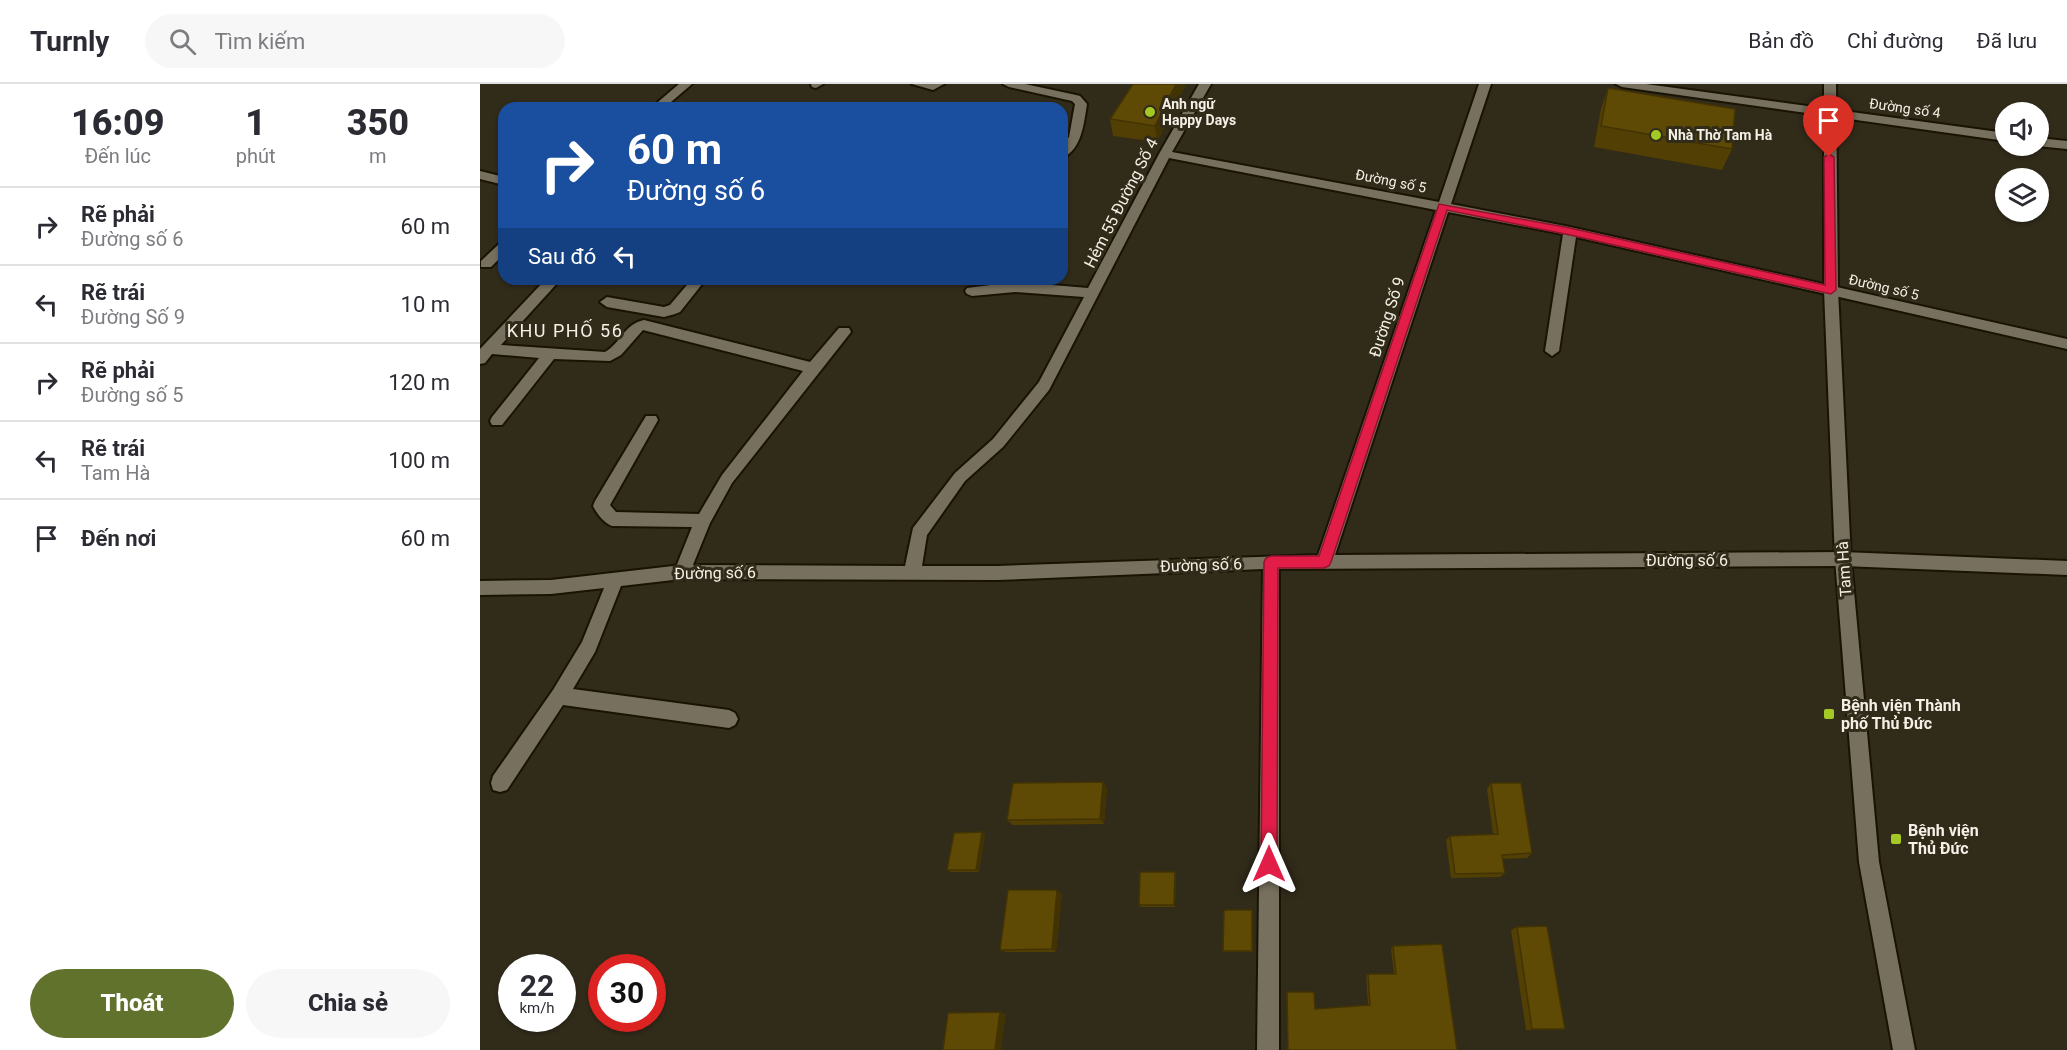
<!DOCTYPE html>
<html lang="vi">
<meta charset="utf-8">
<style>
body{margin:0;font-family:Roboto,sans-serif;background:#f7f7f7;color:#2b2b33;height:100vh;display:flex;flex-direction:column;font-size:22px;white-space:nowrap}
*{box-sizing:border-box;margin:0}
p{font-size:20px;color:#7c7c81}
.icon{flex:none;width:33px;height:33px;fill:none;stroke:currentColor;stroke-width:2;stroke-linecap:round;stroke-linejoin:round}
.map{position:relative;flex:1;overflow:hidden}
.drawer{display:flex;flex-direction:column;background:#fff;width:480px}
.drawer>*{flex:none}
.top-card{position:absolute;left:18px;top:18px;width:570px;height:183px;border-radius:18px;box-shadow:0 2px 4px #0004;background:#1a4fa0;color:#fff;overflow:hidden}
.fabs{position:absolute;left:1515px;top:18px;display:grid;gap:12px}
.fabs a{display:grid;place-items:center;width:54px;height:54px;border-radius:50%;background:#fff;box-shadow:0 2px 4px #0004;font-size:30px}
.speed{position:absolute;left:18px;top:870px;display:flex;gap:12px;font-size:30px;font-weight:700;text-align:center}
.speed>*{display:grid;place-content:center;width:78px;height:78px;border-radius:50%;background:#fff;box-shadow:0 2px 4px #0004;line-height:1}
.speed small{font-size:15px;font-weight:400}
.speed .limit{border:9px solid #d22;background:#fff;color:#111}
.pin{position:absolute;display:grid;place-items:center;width:51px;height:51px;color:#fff;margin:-62px -26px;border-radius:50% 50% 50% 0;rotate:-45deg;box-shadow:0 0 6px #0007}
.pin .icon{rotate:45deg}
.me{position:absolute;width:66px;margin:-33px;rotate:0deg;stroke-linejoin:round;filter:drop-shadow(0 0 4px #0008)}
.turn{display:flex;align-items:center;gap:21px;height:126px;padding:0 30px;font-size:27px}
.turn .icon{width:78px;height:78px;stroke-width:2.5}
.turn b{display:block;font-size:42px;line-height:51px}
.then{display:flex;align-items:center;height:57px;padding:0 30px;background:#0003;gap:12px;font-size:22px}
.eta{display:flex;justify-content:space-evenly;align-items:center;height:102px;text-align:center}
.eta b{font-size:36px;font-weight:800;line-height:42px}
.primary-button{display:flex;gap:12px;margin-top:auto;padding:12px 30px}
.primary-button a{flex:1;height:69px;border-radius:36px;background:#61722c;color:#fff;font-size:24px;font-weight:800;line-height:69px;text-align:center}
.primary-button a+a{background:#f7f7f7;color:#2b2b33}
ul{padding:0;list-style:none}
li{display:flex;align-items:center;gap:18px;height:78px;padding:0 30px;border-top:2px solid #e1e1e2}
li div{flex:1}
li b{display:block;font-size:22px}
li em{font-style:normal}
header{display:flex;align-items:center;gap:36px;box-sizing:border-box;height:84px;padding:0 30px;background:#fff;border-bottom:2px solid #e1e1e2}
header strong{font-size:28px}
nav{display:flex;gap:33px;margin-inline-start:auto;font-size:21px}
.search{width:420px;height:54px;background:#f7f7f7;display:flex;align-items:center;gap:15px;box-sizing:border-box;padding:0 21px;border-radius:33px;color:#7c7c81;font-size:22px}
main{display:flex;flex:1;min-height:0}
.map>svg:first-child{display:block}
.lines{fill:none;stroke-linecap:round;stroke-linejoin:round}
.service-casing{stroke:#191304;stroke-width:4}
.minor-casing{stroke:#191304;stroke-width:4}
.tertiary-casing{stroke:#191304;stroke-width:4}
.service{fill:#77705e;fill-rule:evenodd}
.minor{fill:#77705e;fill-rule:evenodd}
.tertiary{fill:#77705e;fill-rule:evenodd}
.wall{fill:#513f04}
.shaded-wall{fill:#423304}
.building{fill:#5e4905;stroke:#423304;stroke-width:1.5}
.route{fill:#e11d48;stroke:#92132f;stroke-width:1.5}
.poi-dot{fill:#a4c824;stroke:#312b1a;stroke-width:2}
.labels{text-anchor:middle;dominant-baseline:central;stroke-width:6;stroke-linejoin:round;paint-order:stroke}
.far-poi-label{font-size:14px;font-weight:bold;fill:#f4f0e6;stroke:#312b1a;text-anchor:start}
.far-street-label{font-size:14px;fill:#f4f0e6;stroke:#312b1a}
.street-label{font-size:16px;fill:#f4f0e6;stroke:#312b1a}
.poi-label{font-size:16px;font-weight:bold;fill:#f4f0e6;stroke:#312b1a;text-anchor:start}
.neighbourhood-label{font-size:18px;letter-spacing:1.5px;fill:#f4f0e6;stroke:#312b1a}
</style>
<header>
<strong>Turnly</strong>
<div class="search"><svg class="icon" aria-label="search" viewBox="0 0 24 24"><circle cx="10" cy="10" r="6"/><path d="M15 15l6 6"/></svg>Tìm kiếm</div>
<nav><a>Bản đồ</a><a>Chỉ đường</a><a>Đã lưu</a></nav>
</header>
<main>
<section class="drawer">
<div class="eta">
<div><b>16:09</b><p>Đến lúc</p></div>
<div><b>1</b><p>phút</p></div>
<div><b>350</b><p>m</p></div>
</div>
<ul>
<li><svg class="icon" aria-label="right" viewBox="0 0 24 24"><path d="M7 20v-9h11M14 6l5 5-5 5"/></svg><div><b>Rẽ phải</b><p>Đường số 6</p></div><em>60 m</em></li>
<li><svg class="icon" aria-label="left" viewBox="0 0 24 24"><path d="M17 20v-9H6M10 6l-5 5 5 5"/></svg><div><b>Rẽ trái</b><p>Đường Số 9</p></div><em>10 m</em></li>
<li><svg class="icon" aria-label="right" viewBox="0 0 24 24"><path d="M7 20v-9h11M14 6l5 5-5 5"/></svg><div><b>Rẽ phải</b><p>Đường số 5</p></div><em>120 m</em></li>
<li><svg class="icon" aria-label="left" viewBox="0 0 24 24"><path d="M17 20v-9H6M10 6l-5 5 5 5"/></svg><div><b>Rẽ trái</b><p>Tam Hà</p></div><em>100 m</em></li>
<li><svg class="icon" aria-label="arrive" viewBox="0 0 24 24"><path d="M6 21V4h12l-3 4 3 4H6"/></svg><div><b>Đến nơi</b></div><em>60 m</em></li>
</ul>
<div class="primary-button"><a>Thoát</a><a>Chia sẻ</a></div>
</section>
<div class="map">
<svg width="1587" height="966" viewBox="0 0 1587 966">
<rect width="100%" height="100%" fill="#312b1a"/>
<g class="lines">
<defs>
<g id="service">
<path d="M199,0H212L184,24H171Z"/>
<path d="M331,0H343L336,4L332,3Z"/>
<path d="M432,0H464L453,6Z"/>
<path d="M523,0H545L596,11L600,12L607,20C604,38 602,66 582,74V62L589,53L595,20L592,17L529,3Z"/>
<path d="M66,195H81L21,261L125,268C141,259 144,240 164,236L330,278L359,244H369L371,248L252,399L230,439L208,493L202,495L196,493L194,488L212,443L132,442C124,439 117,430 113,422L115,417L166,332H176L178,336L130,421L136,428L219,430L242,391L323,287L163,246L141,271L130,277L74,275L22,341H12L10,337L12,333L59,274L12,270L5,279L0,280V265Z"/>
<path d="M212,195H226L200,228L195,230L184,233L127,223L120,218L127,213L184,223L190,221Z"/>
</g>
<g id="minor">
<path d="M719,0H731L692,68L959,118L999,0H1011L971,120L1090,143L1587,255V265L1096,153L1079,267L1072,272L1065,267L1083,150L968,128L855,471L1363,468L1587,477V491L1363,482L799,485V966H777L783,485L517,496L202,495L141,502L115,568L93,605L249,626L255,629L258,635L255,641L249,644L83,621L27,706L20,708L13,706L11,699L13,692L73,606L102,558L124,504L71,510L0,511V497L71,496L202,481L425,482L433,444L475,389L513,355L559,298L604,213L535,208L492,212L487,210L485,207L487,204L535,198L608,204L679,70ZM689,74L956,126L838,471L517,482H442L447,451L485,397L523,363L569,306Z"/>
<path d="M1136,0H1166L1526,49V57L1142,3Z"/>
<path d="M1558,54L1587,57V65L1557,62Z"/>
<path d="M0,87L24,93V101L0,95Z"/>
<path d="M24,159V170L11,183H1V177L19,160Z"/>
</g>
<path id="tertiary" d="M1344,0H1356L1358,206L1371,475L1399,778L1435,966H1413L1379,778L1355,475L1344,206Z"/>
</defs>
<use href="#service" class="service-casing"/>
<use href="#minor" class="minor-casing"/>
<use href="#tertiary" class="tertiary-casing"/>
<use href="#service" class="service"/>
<use href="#minor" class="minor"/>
<use href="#tertiary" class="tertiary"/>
</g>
<g class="wall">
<path d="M706,0L677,58L633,52L630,35Z"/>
<path d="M1128,4L1252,65L1242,86L1114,63L1121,25Z"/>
<path d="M623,698L627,704L624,740L533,741L527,736Z"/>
<path d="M1011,699L1052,769L1047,774L1022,775L1025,789L1020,793L971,794L966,756L970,752L1013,750L1007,705Z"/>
<path d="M505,751L499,788H471L467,786Z"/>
<path d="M695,788L696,790L695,823H661L659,821Z"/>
<path d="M577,806L582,810L576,868H526L520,866Z"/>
<path d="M772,826L773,868H744L743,867Z"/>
<path d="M1037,843L1085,945L1046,946L1031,846Z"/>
<path d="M913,862L977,966H808L835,925L888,921L886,891L888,890H914L911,865Z"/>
</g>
<g class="shaded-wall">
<path d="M696,0H706L677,58L675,42Z"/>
<path d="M623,698L627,704L624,740L620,735Z"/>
<path d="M502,748L505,751L499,788L496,786Z"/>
<path d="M695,788L696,790L695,823L694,821Z"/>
<path d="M577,806L582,810L576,868L572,865Z"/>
<path d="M520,928L526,930L521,966H515Z"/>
</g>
<g class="building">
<path d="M653,0H696L675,42L630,35Z"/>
<path d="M1128,4L1255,25L1252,65L1121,42Z"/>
<path d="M623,698L620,735L527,736L533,699Z"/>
<path d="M1011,699H1041L1052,769L1022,771L1025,789L975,790L970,752L1018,750Z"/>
<path d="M502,748L496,786H467L474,749Z"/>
<path d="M660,788H695L694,821H659Z"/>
<path d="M528,806H577L572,865L520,866Z"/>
<path d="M744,826H772V867H743Z"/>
<path d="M1067,842L1085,945H1052L1037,843Z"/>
<path d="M962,860L977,966H808L807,908H834L835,925L890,921L888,890H916L913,862Z"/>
<path d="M520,928L515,966H463L468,929Z"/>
</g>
<path class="route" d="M1349,70L1354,73L1356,206L1351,210L1090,151L967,126L851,478L849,482L844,484H798L797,780L795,786L789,788L784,786L781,780L784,478L786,474L791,472H839L959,120L1090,144L1345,201L1344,73Z"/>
<g class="poi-dot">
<circle cx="670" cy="28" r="6"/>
<circle cx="1176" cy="51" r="6"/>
<rect x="1343" y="624" width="12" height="12" rx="3"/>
<rect x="1410" y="749" width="12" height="12" rx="3"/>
</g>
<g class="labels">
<g class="far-poi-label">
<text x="682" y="20">Anh ngữ<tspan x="682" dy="16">Happy Days</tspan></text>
<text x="1188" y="51">Nhà Thờ Tam Hà</text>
</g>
<g class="far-street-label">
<text transform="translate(1425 24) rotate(8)">Đường số 4</text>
<text transform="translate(911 97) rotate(11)">Đường số 5</text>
<text transform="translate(1404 203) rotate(13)">Đường số 5</text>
</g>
<g class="street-label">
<text transform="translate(641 119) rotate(-63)">Hẻm 55 Đường Số 4</text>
<text transform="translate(907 233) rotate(-72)">Đường Số 9</text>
<text x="1207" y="476">Đường số 6</text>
<text transform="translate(721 481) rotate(-2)">Đường số 6</text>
<text transform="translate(1364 485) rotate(-94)">Tam Hà</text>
<text transform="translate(235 489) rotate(-1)">Đường số 6</text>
</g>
<g class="poi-label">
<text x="1361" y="621">Bệnh viện Thành<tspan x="1361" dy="18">phố Thủ Đức</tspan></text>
<text x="1428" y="746">Bệnh viện<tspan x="1428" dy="18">Thủ Đức</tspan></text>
</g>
<g class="neighbourhood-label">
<text x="85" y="246">KHU PHỐ 56</text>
</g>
</g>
</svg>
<div class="fabs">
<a><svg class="icon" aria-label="sound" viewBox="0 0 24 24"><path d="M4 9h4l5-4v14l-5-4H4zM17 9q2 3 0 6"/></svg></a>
<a><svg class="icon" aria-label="layers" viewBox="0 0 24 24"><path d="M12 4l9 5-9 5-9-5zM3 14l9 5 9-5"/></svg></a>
</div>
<div class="speed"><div>22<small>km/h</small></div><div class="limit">30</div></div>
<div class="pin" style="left:1349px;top:73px;background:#d93025"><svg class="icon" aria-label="arrive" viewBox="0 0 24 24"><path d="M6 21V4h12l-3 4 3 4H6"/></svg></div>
<svg class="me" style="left:789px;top:780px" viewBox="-20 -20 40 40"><path d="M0-17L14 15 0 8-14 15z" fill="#e11d48" stroke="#fff" stroke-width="4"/></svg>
<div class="top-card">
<div class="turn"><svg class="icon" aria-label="right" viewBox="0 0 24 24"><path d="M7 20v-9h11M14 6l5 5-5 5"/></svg><div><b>60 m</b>Đường số 6</div></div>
<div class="then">Sau đó<svg class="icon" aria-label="left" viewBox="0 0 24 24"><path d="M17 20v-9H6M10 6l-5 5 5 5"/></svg></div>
</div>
</div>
</main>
